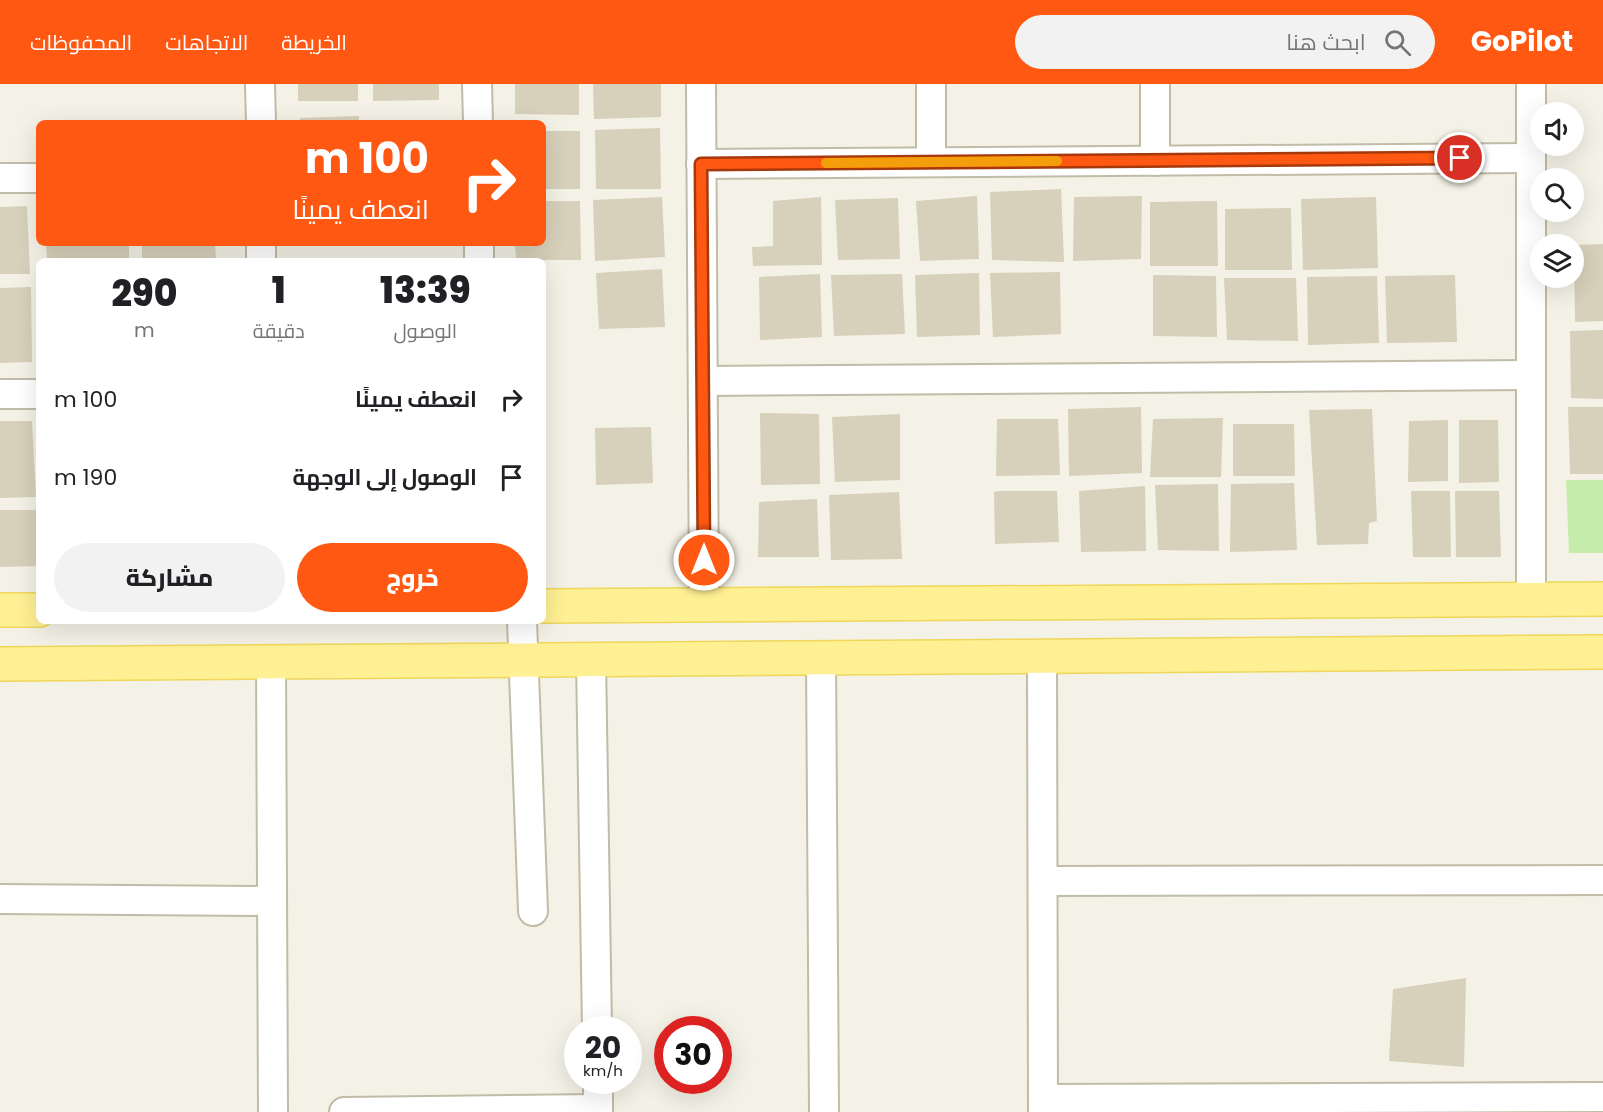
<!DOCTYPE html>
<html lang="ar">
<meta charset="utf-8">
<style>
body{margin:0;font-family:Poppins,Cairo,sans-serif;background:#f2f2f2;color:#202124;direction:rtl;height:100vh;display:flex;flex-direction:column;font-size:22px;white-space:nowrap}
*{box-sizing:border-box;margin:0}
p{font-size:20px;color:#757577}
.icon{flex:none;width:33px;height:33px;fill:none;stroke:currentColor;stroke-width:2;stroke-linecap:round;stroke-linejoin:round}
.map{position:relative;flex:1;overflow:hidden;direction:ltr}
.details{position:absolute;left:36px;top:174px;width:510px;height:366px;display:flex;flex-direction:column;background:#fff;border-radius:9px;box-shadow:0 6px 24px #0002;direction:rtl}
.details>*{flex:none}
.banner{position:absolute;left:36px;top:36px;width:510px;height:126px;border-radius:9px;box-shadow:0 6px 24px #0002;direction:rtl;background:#ff5812;color:#fff;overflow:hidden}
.tools{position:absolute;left:1530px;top:18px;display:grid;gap:12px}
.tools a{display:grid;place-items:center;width:54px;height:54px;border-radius:50%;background:#fff;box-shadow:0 6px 24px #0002;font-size:30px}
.speed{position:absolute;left:564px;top:932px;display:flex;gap:12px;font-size:30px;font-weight:700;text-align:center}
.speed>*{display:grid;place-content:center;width:78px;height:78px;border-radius:50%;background:#fff;box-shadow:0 6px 24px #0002;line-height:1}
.speed small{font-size:15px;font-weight:400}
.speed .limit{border:9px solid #d22;background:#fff;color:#111}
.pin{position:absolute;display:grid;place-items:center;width:51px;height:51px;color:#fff;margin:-26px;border:3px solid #fff;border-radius:50%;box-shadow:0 2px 6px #0007}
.me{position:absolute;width:66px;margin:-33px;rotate:0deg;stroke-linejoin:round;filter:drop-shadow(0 0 4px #0008)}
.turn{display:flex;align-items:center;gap:21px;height:126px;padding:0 18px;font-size:27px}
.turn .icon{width:78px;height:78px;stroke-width:2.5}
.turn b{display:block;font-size:42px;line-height:51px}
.eta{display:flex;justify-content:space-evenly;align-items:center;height:102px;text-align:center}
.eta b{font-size:36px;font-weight:800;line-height:42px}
.action{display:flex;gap:12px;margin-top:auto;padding:12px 18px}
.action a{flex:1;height:69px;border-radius:36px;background:#ff5812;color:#fff;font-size:24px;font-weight:800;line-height:69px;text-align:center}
.action a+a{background:#f2f2f2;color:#202124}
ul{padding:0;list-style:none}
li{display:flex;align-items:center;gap:18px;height:78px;padding:0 18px}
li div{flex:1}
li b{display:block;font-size:22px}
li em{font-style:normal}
header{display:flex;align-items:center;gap:36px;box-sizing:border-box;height:84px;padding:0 30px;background:#ff5812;color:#fff}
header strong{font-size:28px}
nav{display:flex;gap:33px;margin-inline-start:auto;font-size:21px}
.search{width:420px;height:54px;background:#f2f2f2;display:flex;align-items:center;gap:15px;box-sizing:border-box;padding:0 21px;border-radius:33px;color:#757577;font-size:22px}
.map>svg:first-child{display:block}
.green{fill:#c5ecab}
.building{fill:#d7d0ba}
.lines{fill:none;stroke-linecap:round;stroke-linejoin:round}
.minor-casing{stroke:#c1bca7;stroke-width:32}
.major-casing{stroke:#eed75a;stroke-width:36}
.minor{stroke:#fff;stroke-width:28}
.major{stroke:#fff094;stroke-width:33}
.route-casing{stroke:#a6390c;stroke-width:15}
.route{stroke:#ff5812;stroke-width:10}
.slow{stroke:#f59e0b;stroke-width:10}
</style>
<header>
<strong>GoPilot</strong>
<div class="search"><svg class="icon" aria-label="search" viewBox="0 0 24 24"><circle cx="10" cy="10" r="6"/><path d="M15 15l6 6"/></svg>ابحث هنا</div>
<nav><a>الخريطة</a><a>الاتجاهات</a><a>المحفوظات</a></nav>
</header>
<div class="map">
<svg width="1603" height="1028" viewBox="0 0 1603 1028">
<rect width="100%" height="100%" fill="#f4f2e6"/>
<path class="green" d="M1566,396H1603V469H1569Z"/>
<g class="building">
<rect x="298" y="0" width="60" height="17"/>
<path d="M373,0H439V16L373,17Z"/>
<path d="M515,0H579V31L515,30Z"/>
<path d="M593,0H661V33L594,35Z"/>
<path d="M359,32V39H300V34Z"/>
<path d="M660,44L661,105H596L595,46Z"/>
<rect x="543" y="47" width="37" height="58"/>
<path d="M1061,105L1064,178L992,176L990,108Z"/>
<path d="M977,112L979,175L920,177L916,117Z"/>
<path d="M1142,112L1141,175L1073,177L1074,113Z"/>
<path d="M662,113L665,173L595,177L593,116Z"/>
<path d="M821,113L822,181L753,182L752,163L773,162V117Z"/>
<path d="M1376,113L1378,184L1303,186L1301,115Z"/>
<path d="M898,114L900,175L838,176L835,116Z"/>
<path d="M543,117H580L581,176H516L515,159H543Z"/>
<path d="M1217,117L1218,182H1150V118Z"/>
<path d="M27,122L30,190H0V123Z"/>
<path d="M1291,124L1292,186H1225V125Z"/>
<path d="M46,159H129V177H47Z"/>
<path d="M142,159H215L216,177H142Z"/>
<path d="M1603,160V237L1575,238L1574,161Z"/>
<path d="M662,185L665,243L599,245L596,189Z"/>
<path d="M1060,188L1061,250L993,253L990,189Z"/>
<path d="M979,189L980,251L917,253L915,191Z"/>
<path d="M820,190L822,253L760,256L759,193Z"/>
<path d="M902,190L905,250L834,252L831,191Z"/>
<path d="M1153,191L1216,192L1217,253L1153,252Z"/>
<path d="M1455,191L1457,258L1387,259L1385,192Z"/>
<path d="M1377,192L1379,259L1308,261L1307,193Z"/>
<path d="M1224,194H1296L1298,257L1227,256Z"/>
<path d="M31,203L32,278L0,279V204Z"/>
<path d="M1603,246V315L1571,314L1570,247Z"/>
<path d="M1141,323L1142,389L1069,392L1068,325Z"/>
<path d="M1568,323H1603V390H1570Z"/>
<path d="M1372,325L1377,437L1369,439L1368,460L1317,461L1309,326Z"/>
<path d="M760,329L819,330L820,400L761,401Z"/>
<path d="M900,330V396L835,398L832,333Z"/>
<path d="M1223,334L1221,393H1150L1153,335Z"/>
<path d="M997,335H1058L1060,391L996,392Z"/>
<path d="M1448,336V397L1408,398L1409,337Z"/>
<path d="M1459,336H1498L1499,398L1459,399Z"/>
<path d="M0,337H32L36,413L0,414Z"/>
<path d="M1233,340H1294L1295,392H1233Z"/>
<path d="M651,343L653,399L596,401L595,344Z"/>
<path d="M1294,399L1297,466L1230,468L1231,400Z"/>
<path d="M1218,400L1219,467L1158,466L1155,401Z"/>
<path d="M1145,402L1146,467L1081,468L1079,407Z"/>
<path d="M999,407H1057L1059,458L995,460L994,408Z"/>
<path d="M1411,407H1450L1451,473H1413Z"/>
<path d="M1455,407H1499L1501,473H1456Z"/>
<path d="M899,408L902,475L831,476L829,411Z"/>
<path d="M817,415L819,473H758L759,418Z"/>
<path d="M0,426H38L39,482L0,483Z"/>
<path d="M1466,894L1464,983L1389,977L1393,905Z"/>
</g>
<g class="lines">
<defs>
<g id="minor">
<path d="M260,0L261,39"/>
<path d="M477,0L478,39"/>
<path d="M701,0L704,521"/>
<path d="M931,0V78"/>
<path d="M1155,0V77"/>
<path d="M1531,0V515"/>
<path d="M701,80L1531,74"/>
<path d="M0,94H39"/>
<path d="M261,159V177"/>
<path d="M479,159V177"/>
<path d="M703,297L1531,291"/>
<path d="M0,310H39"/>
<path d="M522,537L533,827"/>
<path d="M1042,572L1043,1028"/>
<path d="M821,574L824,1028"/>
<path d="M591,576L597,945"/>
<path d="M271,578L273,1028"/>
<path d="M1043,797L1603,796"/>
<path d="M0,815L272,817"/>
<path d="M598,996V1028"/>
<path d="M1043,1015L1603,1013"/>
<path d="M344,1028L598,1025"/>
</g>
<g id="major">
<path d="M543,522L1603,515"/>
<path d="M0,526H39"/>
<path d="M0,580L1603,568"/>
</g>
</defs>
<use href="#minor" class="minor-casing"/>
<use href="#major" class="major-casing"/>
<use href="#minor" class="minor"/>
<use href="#major" class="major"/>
</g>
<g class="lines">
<defs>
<path id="route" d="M704,476L701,80L1460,74"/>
</defs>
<use href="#route" class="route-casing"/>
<use href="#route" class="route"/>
<path class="slow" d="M826,79L1057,77"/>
</g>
</svg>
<div class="tools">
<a><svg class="icon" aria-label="sound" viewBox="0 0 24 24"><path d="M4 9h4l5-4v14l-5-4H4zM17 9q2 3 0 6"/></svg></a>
<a><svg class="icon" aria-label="search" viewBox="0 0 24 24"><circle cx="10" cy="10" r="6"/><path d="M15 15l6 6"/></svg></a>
<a><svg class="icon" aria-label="layers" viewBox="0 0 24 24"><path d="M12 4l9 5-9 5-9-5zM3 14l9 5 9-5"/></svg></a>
</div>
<div class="speed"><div>20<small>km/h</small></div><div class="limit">30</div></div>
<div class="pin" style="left:1460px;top:74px;background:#d93025"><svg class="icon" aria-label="arrive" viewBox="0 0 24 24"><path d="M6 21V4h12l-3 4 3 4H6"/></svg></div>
<svg class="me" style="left:704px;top:476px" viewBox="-20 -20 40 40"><circle r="17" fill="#ff5812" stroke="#fff" stroke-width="3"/><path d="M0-11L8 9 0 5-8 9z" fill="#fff"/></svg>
<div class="banner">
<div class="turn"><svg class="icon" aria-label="right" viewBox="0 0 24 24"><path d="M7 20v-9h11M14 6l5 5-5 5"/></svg><div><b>100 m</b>انعطف يمينًا</div></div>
</div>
<section class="details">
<div class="eta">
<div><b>13:39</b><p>الوصول</p></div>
<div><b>1</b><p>دقيقة</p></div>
<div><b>290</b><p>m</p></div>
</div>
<ul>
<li><svg class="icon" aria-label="right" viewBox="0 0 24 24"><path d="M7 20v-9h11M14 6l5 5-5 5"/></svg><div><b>انعطف يمينًا</b></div><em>100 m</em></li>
<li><svg class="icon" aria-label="arrive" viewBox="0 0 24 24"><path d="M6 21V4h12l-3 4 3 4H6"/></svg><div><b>الوصول إلى الوجهة</b></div><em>190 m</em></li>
</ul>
<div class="action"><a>خروج</a><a>مشاركة</a></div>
</section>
</div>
